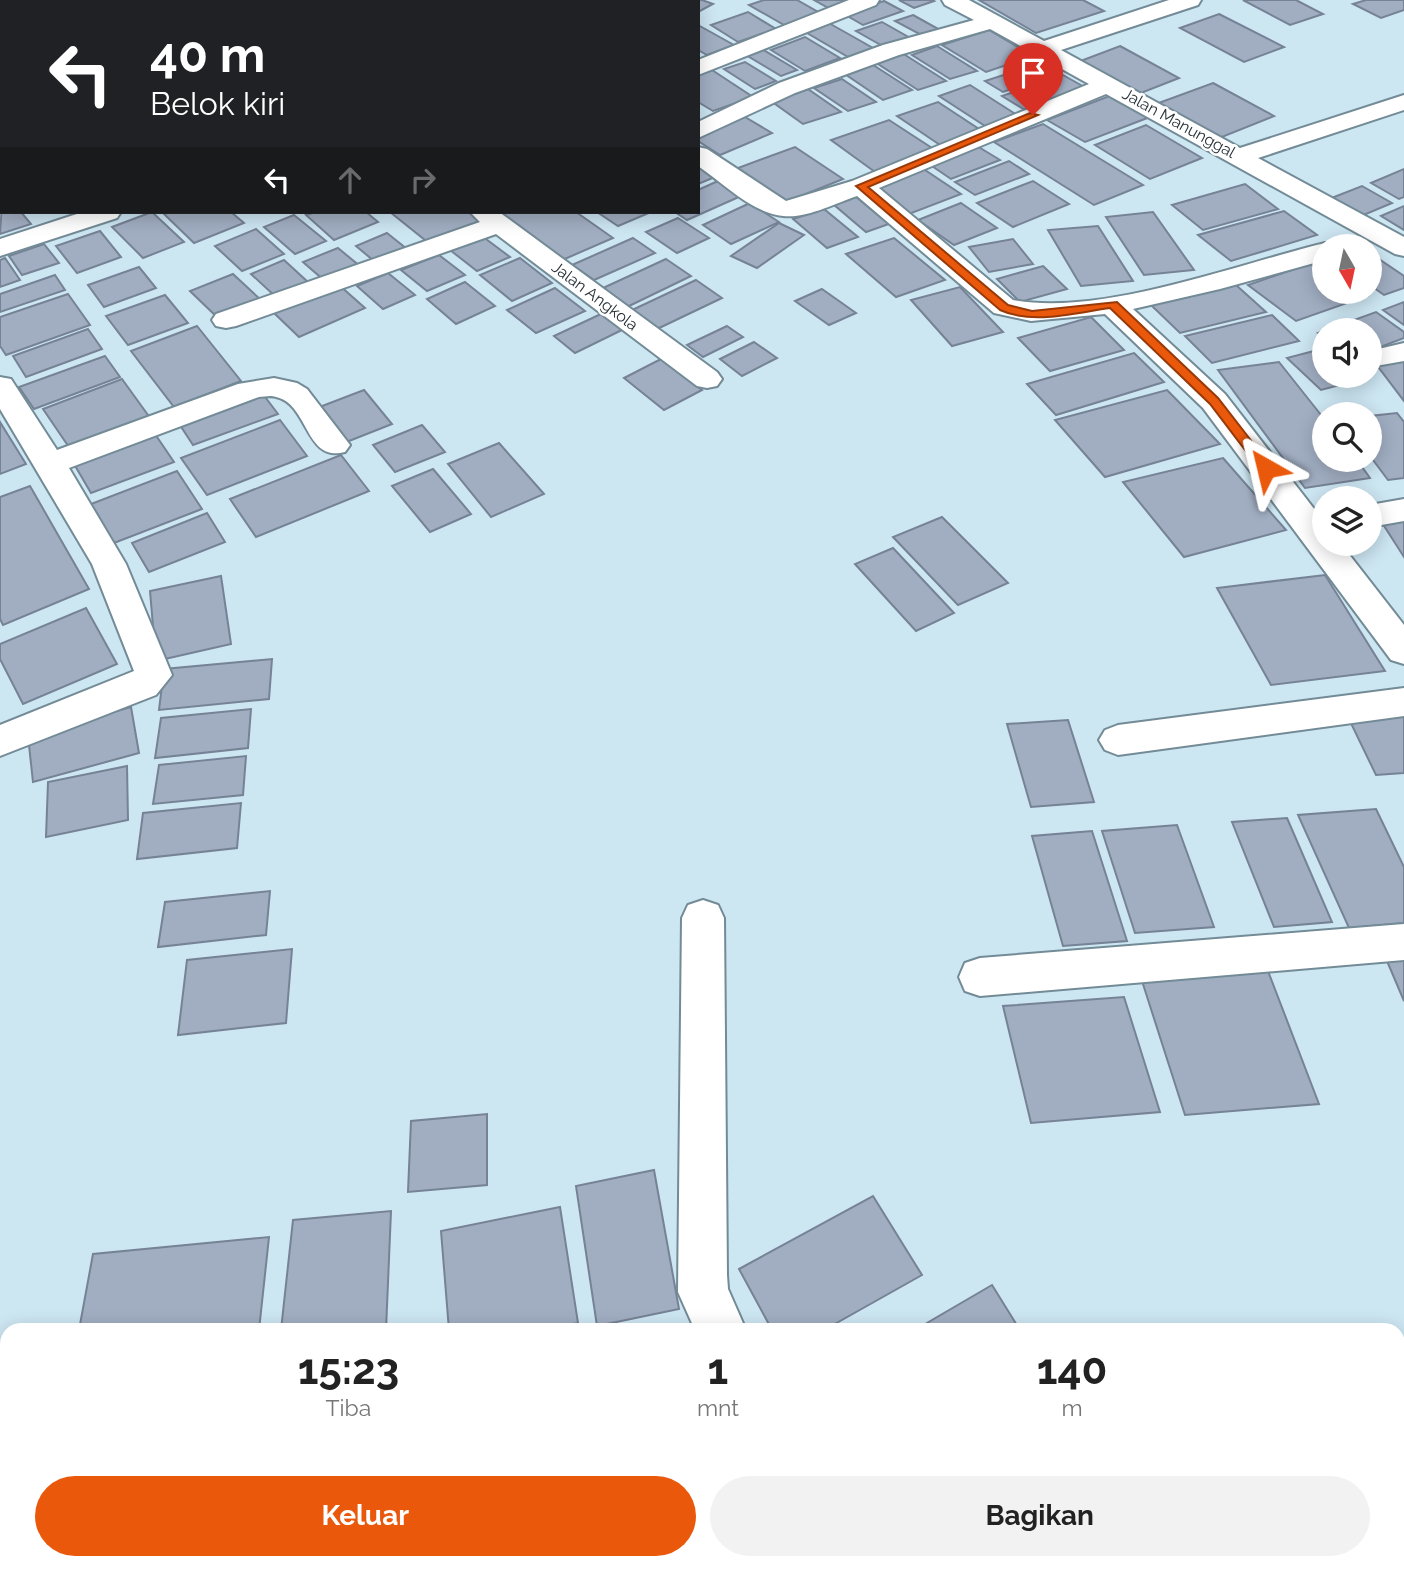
<!DOCTYPE html>
<html lang="id">
<style>
body{margin:0;font-family:Raleway,sans-serif;background:#f2f2f2;color:#222;height:100vh;display:flex;flex-direction:column;font-size:26px;white-space:nowrap}
*{box-sizing:border-box;margin:0}
p{font-size:23px;color:#767676}
.icon{flex:none;width:38px;height:38px;fill:none;stroke:currentColor;stroke-width:2;stroke-linecap:round;stroke-linejoin:round}
.map{position:relative;flex:1;overflow:hidden}
.details{position:absolute;left:0px;top:1323px;width:1405px;height:247px;display:flex;flex-direction:column;background:#fff;border-radius:21px 21px 0 0;box-shadow:0 4px 18px #0003}
.details>*{flex:none}
.banner{position:absolute;left:0px;top:0px;width:700px;height:214px;box-shadow:0 4px 18px #0003;background:#202124;color:#fff;overflow:hidden}
.needle{width:46px;rotate:171deg}
.controls{position:absolute;left:1312px;top:234px;display:grid;gap:14px}
.controls a{display:grid;place-items:center;width:70px;height:70px;border-radius:50%;background:#fff;box-shadow:0 4px 18px #0003;font-size:35px}
.pin{position:absolute;display:grid;place-items:center;width:60px;height:60px;color:#fff;margin:-72px -30px;border-radius:50% 50% 50% 0;rotate:-45deg;box-shadow:0 0 7px #0007}
.pin .icon{rotate:45deg}
.me{position:absolute;width:77px;margin:-38px;rotate:323deg;stroke-linejoin:round;filter:drop-shadow(0 0 5px #0008)}
.turn{display:flex;align-items:center;gap:24px;height:147px;padding:0 35px;font-size:32px}
.turn .icon{width:91px;height:91px;stroke-width:2.5}
.turn b{display:block;font-size:49px;line-height:60px}
.lanes{display:flex;align-items:center;height:66px;padding:0 35px;background:#0003;justify-content:center;gap:35px;direction:ltr}
.lanes .off{opacity:.35}
.eta{display:flex;justify-content:space-evenly;align-items:center;height:119px;text-align:center}
.eta b{font-size:42px;font-weight:700;line-height:49px}
.action{display:flex;gap:14px;margin-top:auto;padding:14px 35px}
.action a{flex:1;height:80px;border-radius:42px;background:#ea580c;color:#fff;font-size:28px;font-weight:700;line-height:80px;text-align:center}
.action a+a{background:#f2f2f2;color:#222}
.map>svg:first-child{display:block}
.building{fill:#a1aec2;stroke:#768295;stroke-width:2}
.lines{fill:none;stroke-linecap:round;stroke-linejoin:round}
.minor-casing{stroke:#738b96;stroke-width:4}
.minor{fill:#fff;fill-rule:evenodd}
.route{fill:#ea580c;stroke:#983908;stroke-width:2}
.labels{text-anchor:middle;dominant-baseline:central;stroke-width:5;stroke-linejoin:round;paint-order:stroke}
.far-street-label{font-size:16px;fill:#273136;stroke:#fff}
</style>
<div class="map">
<svg width="1404" height="1569" viewBox="0 0 1404 1569">
<rect width="100%" height="100%" fill="#cce6f2"/>
<g class="building">
<path d="M635,0H702L713,4L698,12V2Z"/>
<path d="M764,0H797L820,13L784,25L749,5Z"/>
<path d="M814,0H855L830,9Z"/>
<path d="M899,0H932L934,1L914,8Z"/>
<path d="M979,0H1083L1104,11L1036,33Z"/>
<path d="M1243,0H1296L1323,14L1290,25Z"/>
<path d="M1366,0H1404V10L1381,18L1353,4Z"/>
<path d="M884,1L903,11L863,25L844,14Z"/>
<path d="M748,12L776,29L738,42L711,25Z"/>
<path d="M1219,14L1284,47L1244,62L1180,28Z"/>
<path d="M913,15L942,31L925,37L895,21Z"/>
<path d="M827,22L873,48L848,57L802,30Z"/>
<path d="M882,22L912,39L886,48L856,31Z"/>
<path d="M698,25L734,45L707,55L698,50Z"/>
<path d="M989,30L1033,56L986,72L942,45Z"/>
<path d="M805,37L840,58L805,71L771,50Z"/>
<path d="M937,46L977,71L950,79L912,55Z"/>
<path d="M1120,46L1179,78L1136,95L1078,62Z"/>
<path d="M762,49L797,70L781,76L746,55Z"/>
<path d="M902,53L946,81L918,90L875,62Z"/>
<path d="M745,62L776,81L755,89L724,69Z"/>
<path d="M870,63L912,90L883,100L842,72Z"/>
<path d="M1038,64L1055,74L1003,92L985,81Z"/>
<path d="M712,70L753,97L713,111L698,102V75Z"/>
<path d="M1063,75L1086,88L1025,110L1002,96Z"/>
<path d="M842,79L876,102L848,111L814,88Z"/>
<path d="M1213,83L1274,116L1217,139L1156,104Z"/>
<path d="M970,85L1017,115L985,126L939,96Z"/>
<path d="M808,89L841,112L803,124L771,101Z"/>
<path d="M1112,95L1150,117L1085,142L1047,120Z"/>
<path d="M938,102L982,131L940,145L897,116Z"/>
<path d="M745,117L772,133L720,155L698,141V136Z"/>
<path d="M889,120L935,150L875,172L831,140Z"/>
<path d="M1043,124L1143,185L1094,205L994,142Z"/>
<path d="M1146,125L1202,158L1150,179L1095,145Z"/>
<path d="M977,146L1000,160L951,179L929,164Z"/>
<path d="M795,147L843,179L786,202L738,168Z"/>
<path d="M1009,161L1029,174L975,195L955,182Z"/>
<path d="M698,166L715,177L698,184Z"/>
<path d="M922,168L961,194L909,214L870,187Z"/>
<path d="M1404,169V197L1399,199L1371,183Z"/>
<path d="M718,181L741,196L687,220L675,212H698V190Z"/>
<path d="M1033,181L1069,204L1013,227L977,203Z"/>
<path d="M1245,184L1278,209L1203,230L1172,205Z"/>
<path d="M1362,186L1392,203L1359,217L1329,199Z"/>
<path d="M855,196L889,224L866,232L833,204Z"/>
<path d="M750,203L779,222L731,244L703,225Z"/>
<path d="M961,203L997,228L954,245L918,220Z"/>
<path d="M2,204V212H21L31,224L0,234Z"/>
<path d="M1404,206V230L1381,216Z"/>
<path d="M824,209L858,237L827,248L793,219Z"/>
<path d="M1284,211L1317,235L1231,261L1198,235Z"/>
<path d="M152,212L184,242L143,258L112,227Z"/>
<path d="M170,212H231L244,223L194,243L164,214Z"/>
<path d="M316,212H366L378,222L334,240L306,215Z"/>
<path d="M390,212H472L485,221L430,244Z"/>
<path d="M509,212H576L613,238L560,261L499,216Z"/>
<path d="M597,212H651L618,226Z"/>
<path d="M1153,212L1194,270L1144,275L1106,217Z"/>
<path d="M294,215L326,241L295,254L264,227Z"/>
<path d="M678,218L709,238L677,253L646,232Z"/>
<path d="M779,223L804,235L757,268L731,256Z"/>
<path d="M1098,226L1133,281L1081,286L1048,230Z"/>
<path d="M256,229L284,254L242,271L215,246Z"/>
<path d="M100,231L121,257L77,273L56,246Z"/>
<path d="M387,233L412,253L380,266L356,246Z"/>
<path d="M482,236L510,257L477,271L450,250Z"/>
<path d="M633,238L655,253L594,280L572,265Z"/>
<path d="M894,238L945,280L896,297L846,254Z"/>
<path d="M1013,239L1033,264L989,272L969,247Z"/>
<path d="M44,244L59,263L22,275L9,256Z"/>
<path d="M338,248L361,267L326,282L303,262Z"/>
<path d="M1370,253L1404,276V288L1384,295L1370,285Z"/>
<path d="M439,255L465,275L427,291L401,270Z"/>
<path d="M5,258L20,280L0,287V260Z"/>
<path d="M520,258L552,283L512,301L480,275Z"/>
<path d="M666,259L691,276L627,307L603,288Z"/>
<path d="M284,260L309,283L276,297L251,274Z"/>
<path d="M1318,261L1325,266V292H1362L1367,296L1296,321L1248,285Z"/>
<path d="M1043,266L1067,289L1020,302L997,279Z"/>
<path d="M139,267L156,288L104,307L88,285Z"/>
<path d="M388,273L415,295L383,309L357,286Z"/>
<path d="M233,274L263,302L220,320L190,291Z"/>
<path d="M55,275L65,290L0,312V294Z"/>
<path d="M696,280L722,298L655,330L630,311Z"/>
<path d="M465,282L495,306L456,324L427,299Z"/>
<path d="M339,285L365,308L299,337L273,312Z"/>
<path d="M1236,285L1266,312L1180,333L1151,305Z"/>
<path d="M960,287L1003,332L952,346L911,300Z"/>
<path d="M555,288L585,311L536,333L507,310Z"/>
<path d="M822,289L856,313L829,325L795,301Z"/>
<path d="M68,294L90,325L6,355L0,346V317Z"/>
<path d="M165,295L188,323L128,345L106,316Z"/>
<path d="M1404,302V325L1383,310Z"/>
<path d="M1376,312L1404,332V338L1370,351V331H1325V338L1318,333Z"/>
<path d="M603,313L624,329L575,353L554,336Z"/>
<path d="M1272,315L1299,341L1212,363L1185,336Z"/>
<path d="M1091,317L1124,350L1050,371L1018,338Z"/>
<path d="M197,326L241,381L174,407L131,351Z"/>
<path d="M727,326L743,337L703,357L687,345Z"/>
<path d="M88,329L102,349L26,377L13,356Z"/>
<path d="M754,342L777,358L742,376L720,359Z"/>
<path d="M1325,348V376H1356L1359,380L1321,390L1287,358Z"/>
<path d="M1134,353L1164,382L1056,415L1027,384Z"/>
<path d="M105,356L120,377L34,409L19,387Z"/>
<path d="M661,359L702,390L664,410L624,378Z"/>
<path d="M1404,361V401L1376,364Z"/>
<path d="M1279,362L1325,420V460H1357L1370,478L1305,488L1218,370Z"/>
<path d="M122,379L153,422L73,453L43,409Z"/>
<path d="M259,389L278,414L193,445L176,419Z"/>
<path d="M364,390L392,424L344,443L317,408Z"/>
<path d="M1167,390L1220,444L1105,477L1055,420Z"/>
<path d="M1397,413L1404,422V478L1388,480L1370,456V416Z"/>
<path d="M280,420L307,456L207,495L181,458Z"/>
<path d="M0,422L26,464L0,474Z"/>
<path d="M422,425L445,452L395,472L373,445Z"/>
<path d="M155,434L174,462L91,493L74,464Z"/>
<path d="M499,443L544,494L491,517L448,464Z"/>
<path d="M341,455L369,491L256,537L230,499Z"/>
<path d="M1223,458L1286,530L1184,557L1123,482Z"/>
<path d="M433,469L471,514L430,532L392,486Z"/>
<path d="M177,471L202,509L114,543L91,504Z"/>
<path d="M30,486L89,589L3,625L0,619V497Z"/>
<path d="M207,513L225,542L149,572L132,543Z"/>
<path d="M1404,516V557L1379,518Z"/>
<path d="M942,517L1008,583L958,605L893,537Z"/>
<path d="M893,548L954,613L916,631L855,564Z"/>
<path d="M1325,575L1385,671L1271,685L1217,588Z"/>
<path d="M221,576L231,644L156,661L150,591Z"/>
<path d="M86,608L117,664L23,704L0,659V644Z"/>
<path d="M272,659L269,699L159,710L164,669Z"/>
<path d="M131,707L139,753L33,782L28,736Z"/>
<path d="M251,709L248,748L155,758L161,718Z"/>
<path d="M1404,709V773L1376,775L1346,713Z"/>
<path d="M1068,720L1094,802L1031,807L1007,724Z"/>
<path d="M246,756L243,795L153,804L159,765Z"/>
<path d="M127,766L128,820L46,837L48,782Z"/>
<path d="M241,803L237,848L137,859L143,813Z"/>
<path d="M1376,809L1404,867V923L1349,928L1298,815Z"/>
<path d="M1287,818L1332,922L1274,927L1232,822Z"/>
<path d="M1177,825L1214,927L1135,933L1102,831Z"/>
<path d="M1092,831L1127,941L1063,946L1032,836Z"/>
<path d="M270,891L266,935L158,947L165,902Z"/>
<path d="M292,949L286,1023L178,1035L187,960Z"/>
<path d="M1404,959V1001L1387,961Z"/>
<path d="M1268,971L1319,1104L1185,1115L1142,981Z"/>
<path d="M1124,997L1160,1112L1031,1123L1003,1006Z"/>
<path d="M487,1114V1185L408,1192L411,1121Z"/>
<path d="M654,1170L679,1309L597,1326L576,1186Z"/>
<path d="M873,1196L922,1275L824,1330H772L739,1269Z"/>
<path d="M560,1207L578,1323L544,1330H449L441,1231Z"/>
<path d="M391,1211L386,1330H281L293,1220Z"/>
<path d="M269,1237L259,1330H79L93,1254Z"/>
<path d="M992,1285L1020,1330H915Z"/>
<path d="M7,1451V1563H71L70,1569H0V1470L4,1452Z"/>
<path d="M551,1563H709L712,1569H553Z"/>
<path d="M965,1563H1153L1158,1569H969Z"/>
</g>
<g class="lines">
<defs>
<g id="minor">
<path d="M220,0H242L243,2H221Z"/>
<path d="M584,0H607L582,2Z"/>
<path d="M849,0H879L876,5L698,75V60Z"/>
<path d="M942,0H969L1044,41L1169,0H1201L1198,5L1061,50L1240,148L1404,95V110L1258,158L1404,237V256L1395,254L1106,94L879,188L1013,300C1100,317 1238,264 1325,243L1334,245L1325,247V260L1220,289L1133,309L1225,394L1325,523V544H1341L1404,625V664L1391,660L1203,408L1105,314L1031,321L994,313L857,196C836,203 806,219 783,216C752,213 723,183 698,166V147L707,149L786,201L852,181L1089,84L990,29L899,55L795,93L698,138V122L779,83L883,45L974,20L945,5Z"/>
<path d="M83,212H121L117,218L0,256V239Z"/>
<path d="M470,212H499L717,372L722,379L717,386L707,388L697,386L496,234L236,326L226,328L216,326L212,320L216,314L480,222Z"/>
<path d="M1404,343V361L1370,367V351Z"/>
<path d="M0,377L11,379L57,450L238,384L274,378L297,383L307,389L350,445L345,452C305,463 309,404 276,397C271,395 264,397 259,397L69,468L126,564L172,675L156,695L0,756V725L134,671L92,564L0,409Z"/>
<path d="M1404,499V521L1370,527V505Z"/>
<path d="M1404,688V716L1118,755L1105,750L1099,740L1105,730L1118,725Z"/>
<path d="M703,900L718,905L724,918L727,1275L728,1289L746,1330H695L678,1292L682,918L688,905Z"/>
<path d="M1404,924V960L980,996L965,991L959,977L965,963L980,958Z"/>
<path d="M816,1563H872L875,1569H819Z"/>
</g>
</defs>
<use href="#minor" class="minor-casing"/>
<use href="#minor" class="minor"/>
</g>
<path class="route" d="M1030,113L1038,115L868,187L1008,305L1032,311L1117,302L1218,398L1270,465V471H1261L1210,404L1110,308C1074,313 1033,325 1000,310L856,186Z"/>
<g class="labels">
<g class="far-street-label">
<text transform="translate(1179 123) rotate(29)">Jalan Manunggal</text>
<text transform="translate(595 296) rotate(37)">Jalan Angkola</text>
</g>
</g>
</svg>
<div class="controls">
<a><svg class="needle" viewBox="-14 -14 28 28"><path d="M0-13l5 13h-10z" fill="#e53935"/><path d="M0 13l5-13h-10z" fill="#767676"/></svg></a>
<a><svg class="icon" aria-label="sound" viewBox="0 0 24 24"><path d="M4 9h4l5-4v14l-5-4H4zM17 9q2 3 0 6"/></svg></a>
<a><svg class="icon" aria-label="search" viewBox="0 0 24 24"><circle cx="10" cy="10" r="6"/><path d="M15 15l6 6"/></svg></a>
<a><svg class="icon" aria-label="layers" viewBox="0 0 24 24"><path d="M12 4l9 5-9 5-9-5zM3 14l9 5 9-5"/></svg></a>
</div>
<div class="pin" style="left:1033px;top:115px;background:#d93025"><svg class="icon" aria-label="arrive" viewBox="0 0 24 24"><path d="M6 21V4h12l-3 4 3 4H6"/></svg></div>
<svg class="me" style="left:1266px;top:468px" viewBox="-20 -20 40 40"><path d="M0-17L14 15 0 8-14 15z" fill="#ea580c" stroke="#fff" stroke-width="4"/></svg>
<div class="banner">
<div class="turn"><svg class="icon" aria-label="left" viewBox="0 0 24 24"><path d="M17 20v-9H6M10 6l-5 5 5 5"/></svg><div><b>40 m</b>Belok kiri</div></div>
<div class="lanes"><svg class="icon" aria-label="left" viewBox="0 0 24 24"><path d="M17 20v-9H6M10 6l-5 5 5 5"/></svg><svg class="icon off" aria-label="ahead" viewBox="0 0 24 24"><path d="M12 20V5M6 11l6-6 6 6"/></svg><svg class="icon off" aria-label="right" viewBox="0 0 24 24"><path d="M7 20v-9h11M14 6l5 5-5 5"/></svg></div>
</div>
<section class="details">
<div class="eta">
<div><b>15:23</b><p>Tiba</p></div>
<div><b>1</b><p>mnt</p></div>
<div><b>140</b><p>m</p></div>
</div>
<div class="action"><a>Keluar</a><a>Bagikan</a></div>
</section>
</div>
